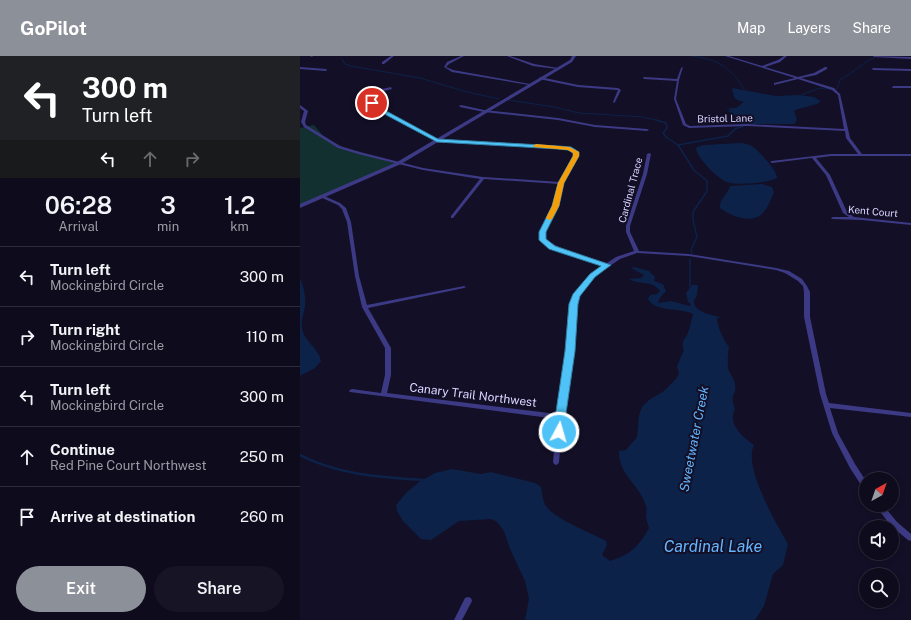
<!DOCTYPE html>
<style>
body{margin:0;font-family:"Public Sans",sans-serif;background:#171425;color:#f1f3f6;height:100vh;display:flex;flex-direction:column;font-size:15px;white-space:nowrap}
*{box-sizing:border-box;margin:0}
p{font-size:13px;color:#9b9ba3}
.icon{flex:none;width:22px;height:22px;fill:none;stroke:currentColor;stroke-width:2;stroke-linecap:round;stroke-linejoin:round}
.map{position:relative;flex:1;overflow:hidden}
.sheet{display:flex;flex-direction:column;background:#0e0b1c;width:300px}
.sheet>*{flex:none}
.hud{background:#202124;color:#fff;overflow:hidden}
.needle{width:26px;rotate:40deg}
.buttons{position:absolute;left:559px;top:416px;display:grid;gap:8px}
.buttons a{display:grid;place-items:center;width:40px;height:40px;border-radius:50%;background:#0e0b1c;box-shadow:0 2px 6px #0003,0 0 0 1px #2e2b3b;font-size:20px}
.pin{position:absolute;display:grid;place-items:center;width:34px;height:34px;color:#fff;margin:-17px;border:2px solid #fff;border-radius:50%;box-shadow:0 1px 4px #0007}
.me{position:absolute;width:44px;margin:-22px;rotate:6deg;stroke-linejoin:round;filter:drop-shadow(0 0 3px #0008)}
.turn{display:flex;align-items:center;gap:14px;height:84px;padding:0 16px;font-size:18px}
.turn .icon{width:52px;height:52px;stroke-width:2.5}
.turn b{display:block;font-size:28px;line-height:34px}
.lanes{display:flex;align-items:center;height:38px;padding:0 16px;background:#0003;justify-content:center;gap:20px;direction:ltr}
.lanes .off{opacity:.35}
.eta{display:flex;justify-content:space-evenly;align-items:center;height:68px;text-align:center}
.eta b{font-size:24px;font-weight:600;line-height:28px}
.action{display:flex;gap:8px;margin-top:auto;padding:8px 16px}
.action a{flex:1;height:46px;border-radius:24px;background:#8c9099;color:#fff;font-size:16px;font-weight:600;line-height:46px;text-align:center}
.action a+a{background:#171425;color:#f1f3f6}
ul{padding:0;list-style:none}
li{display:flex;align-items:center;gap:12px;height:60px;padding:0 16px;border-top:1px solid #2e2b3b}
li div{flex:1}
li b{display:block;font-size:15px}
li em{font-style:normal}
header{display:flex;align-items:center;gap:24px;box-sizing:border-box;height:56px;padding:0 20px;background:#8c9099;color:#fff}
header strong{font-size:19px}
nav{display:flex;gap:22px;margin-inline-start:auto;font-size:14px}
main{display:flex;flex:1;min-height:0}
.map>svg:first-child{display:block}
.green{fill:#12302f}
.water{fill:#0c2248}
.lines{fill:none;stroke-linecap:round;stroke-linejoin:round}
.stream-far2{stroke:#0c2248;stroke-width:1}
.stream-far1{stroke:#0c2248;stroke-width:1.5}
.stream{stroke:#0c2248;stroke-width:2.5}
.minor{fill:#3d3a85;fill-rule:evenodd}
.tertiary{fill:#3d3a85;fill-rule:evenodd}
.route{fill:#4fc3f7;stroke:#337fa1}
.slow{fill:#f59e0b}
.labels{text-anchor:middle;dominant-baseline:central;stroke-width:4;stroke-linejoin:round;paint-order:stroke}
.far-street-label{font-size:10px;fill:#d9d4ff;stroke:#130f26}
.street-label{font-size:12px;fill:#d9d4ff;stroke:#130f26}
.water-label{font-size:13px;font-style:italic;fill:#62b6ff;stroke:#130f26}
.near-water-label{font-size:16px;font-style:italic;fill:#62b6ff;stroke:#130f26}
</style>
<header>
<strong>GoPilot</strong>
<nav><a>Map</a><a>Layers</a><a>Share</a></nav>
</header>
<main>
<section class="sheet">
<div class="hud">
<div class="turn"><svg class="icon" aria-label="left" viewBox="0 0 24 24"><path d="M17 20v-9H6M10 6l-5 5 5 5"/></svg><div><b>300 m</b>Turn left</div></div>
<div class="lanes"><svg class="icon" aria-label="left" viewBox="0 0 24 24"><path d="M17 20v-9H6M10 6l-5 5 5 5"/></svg><svg class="icon off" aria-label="ahead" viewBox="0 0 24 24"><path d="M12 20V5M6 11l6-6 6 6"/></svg><svg class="icon off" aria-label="right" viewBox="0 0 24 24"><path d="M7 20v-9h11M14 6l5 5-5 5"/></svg></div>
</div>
<div class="eta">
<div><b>06:28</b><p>Arrival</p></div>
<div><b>3</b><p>min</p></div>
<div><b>1.2</b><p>km</p></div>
</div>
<ul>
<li><svg class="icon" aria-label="left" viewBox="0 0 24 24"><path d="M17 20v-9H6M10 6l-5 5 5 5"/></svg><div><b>Turn left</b><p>Mockingbird Circle</p></div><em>300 m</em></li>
<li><svg class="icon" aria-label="right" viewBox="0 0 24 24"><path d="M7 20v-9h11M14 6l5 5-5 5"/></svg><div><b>Turn right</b><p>Mockingbird Circle</p></div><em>110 m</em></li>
<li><svg class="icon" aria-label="left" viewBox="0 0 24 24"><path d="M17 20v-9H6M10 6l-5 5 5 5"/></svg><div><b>Turn left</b><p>Mockingbird Circle</p></div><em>300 m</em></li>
<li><svg class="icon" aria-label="ahead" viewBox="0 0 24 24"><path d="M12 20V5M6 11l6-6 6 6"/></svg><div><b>Continue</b><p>Red Pine Court Northwest</p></div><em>250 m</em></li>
<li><svg class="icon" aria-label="arrive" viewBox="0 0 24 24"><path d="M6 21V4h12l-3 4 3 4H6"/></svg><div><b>Arrive at destination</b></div><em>260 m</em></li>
</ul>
<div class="action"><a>Exit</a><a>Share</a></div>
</section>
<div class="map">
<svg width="611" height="564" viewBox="0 0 611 564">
<rect width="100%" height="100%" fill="#130f26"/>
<path class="green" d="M14,69L25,82L49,94L95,107L0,149V72Z"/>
<g class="water">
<path d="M432,32L476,40L499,39L514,41L521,45L517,48L495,54L494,55L497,64L494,68H442L433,65L436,60L428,55L431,53L424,52H436L444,46C434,44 434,42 432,32Z"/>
<path d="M439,87C444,87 448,88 452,90C458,94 478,115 477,122C468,127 437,130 427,126C418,123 398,103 396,93L397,91L404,89Z"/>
<path d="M462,128L472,131L474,136C471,143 468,152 462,158C451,168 430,160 420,152C419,143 428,138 430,130Z"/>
<path d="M334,211L349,215L355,221L354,225L363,228L366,235L360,242L358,247L371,245L390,250L391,248L388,246L386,237L392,229H398C397,232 398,236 397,238C397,241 395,242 394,244C392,257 415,259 422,262H417C417,270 424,285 429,291C428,294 427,312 429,315C431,320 435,323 435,329C437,340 429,336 435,353C427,368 443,381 454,389C443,411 476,467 488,488L483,509L473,518L464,550L455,564H225L229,543L225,525L210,493L204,475L197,466L191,463L159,465L131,484L121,483L103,465L97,455L96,449L107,436L119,426L135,417L152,413L181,418L191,416L235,427L241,431C242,437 243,445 246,450C256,464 290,476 306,485L307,489L302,499L310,505C330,499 339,490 349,472C348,468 346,464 346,460C346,457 347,453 346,450C340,429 318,419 319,395L326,394L337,381L339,359L342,351L349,344L364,335L376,323L379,318L377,310L384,294C381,286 383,285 387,279C390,273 391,264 393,258C380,251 356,257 348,243L350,239L357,238L360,235C351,223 341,230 329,223L341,222L344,219L331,212Z"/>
<path d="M0,222C4,231 6,241 5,250C4,256 1,264 2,271C3,285 19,292 21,305L15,312L0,320Z"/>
</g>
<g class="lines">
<g class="stream-far2">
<path d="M392,0C418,4 430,10 444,33"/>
<path d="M42,3L45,8L51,10L120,22L167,36L199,43"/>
<path d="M537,33L540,24C553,17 562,7 575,1"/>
<path d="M501,39L520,32L528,33"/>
<path d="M209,44L254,51L279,57L342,61L360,65"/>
</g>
<g class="stream-far1">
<path d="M356,64L366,67L367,72L363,77L366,81L378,89L394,114L407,125V135L393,156V164L397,181L391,194L392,197"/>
<path d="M378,89L428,80L435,73L443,70L442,67"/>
<path d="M390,203V231"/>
</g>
<path class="stream" d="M0,399C39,419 80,421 123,424"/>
<g class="minor">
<path d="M10,0H13L12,1Z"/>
<path d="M91,0H94L84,8H82V6Z"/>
<path d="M161,0H164L149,8L146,11L153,14L230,28L229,29L152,16L144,11L147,6Z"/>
<path d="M207,0H210L234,8L258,12L257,13L233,10Z"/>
<path d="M425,0H429L462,10L478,4L484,0H487L480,6L465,11L498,21L514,17L525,11H527V13L516,19L501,22L534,32L540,38L550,82L562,98H611V100H531L516,102L530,119L547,156L554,161L611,167V169L562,164L532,163L531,162L533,161H549L543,157L526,119L512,102L472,107L470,106L472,105L531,98H558L546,82L545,75L447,70L389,72L383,69L374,43L377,25L344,23L343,22L344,21L377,23L381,12L383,11L379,24L376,43L386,68L390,70L447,68L544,73L538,39L532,34L498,23L474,29V27L495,22Z"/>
<path d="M573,0L611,1V3L574,1Z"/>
<path d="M0,11L26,13L27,14L26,15L0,13Z"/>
<path d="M572,12L611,13V15L573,14Z"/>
<path d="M240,21L278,29L318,32L321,34L315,46L314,47L313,46L318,34H317L278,31L239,23Z"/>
<path d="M593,30H611V32H592Z"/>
<path d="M91,31L92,33L84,35L73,43V47L76,50L138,83L258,90L270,92L277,95L278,100L263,127L258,149L244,176L245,183C264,196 285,201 307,207L316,201L334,195L326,176V170L343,118L347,98L349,97L351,98L347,118L330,170V176L339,195L389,198L476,212L489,215L502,223L507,230L510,236V261L526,338L529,347L611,357V361L530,352L538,377L555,408L566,425V433L563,432L550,412L532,377L520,338L504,261V236L503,230L498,225L485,217L476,214L389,200L337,197L320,203L294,221L278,240L276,248L273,295L263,361L259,406L258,408L256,409L254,408L253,406L257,363L50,336L49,335L50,334L52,333L81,337L85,319V292L62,251L55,220L47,166L42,153L38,149L20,141V139H22L40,147L46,152L51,166L59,220L67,249L164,230L166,231L164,232L68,252L91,292V319L87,337L257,358L267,295L270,248L273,240L290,219L304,210C283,203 258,199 241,184L240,176L254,149L259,128L184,123L153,162H151V160L180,123L123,114L58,98L38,92L4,71L1,66L4,55L0,52V49L8,55L5,66L6,69L40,90L60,96L123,112L183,121L260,126L274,100V97L268,94L258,92L137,85L74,52L71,47V42L82,33Z"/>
<path d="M161,49L184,54L258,62L295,69L347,73L349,74L347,75L295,71L258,64L184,56L160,51L159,50Z"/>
<path d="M575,449H583L597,466L611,478V485L608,484L591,470Z"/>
<path d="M168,541L171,542L172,545L162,564H154L165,542Z"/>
</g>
<path class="tertiary" d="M272,0H276L272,6L101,108L0,152V148L97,106L270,4Z"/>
</g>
<path class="route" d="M70,46H74L77,50L138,83L258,90L271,91L279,96V100L264,127L259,150L246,176V183L255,190L311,209L295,221L280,240L278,248L275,295L263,378H255L253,376L265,295L269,248L273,238L290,218L301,210L249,193L239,184V176L252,150L258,127L273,100V97L268,94L258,93L137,86L73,52Z"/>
<path class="slow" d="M236,88L269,91L279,96V100L264,127L259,150L252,163L249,164L246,162L252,150L258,127L273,100V97L268,94L234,91L233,90Z"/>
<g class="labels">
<g class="far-street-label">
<text transform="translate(425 62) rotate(-1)">Bristol Lane</text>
<text transform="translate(330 134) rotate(-75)">Cardinal Trace</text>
<text transform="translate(573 155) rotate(5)">Kent Court</text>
</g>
<g class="street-label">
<text transform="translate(173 339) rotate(7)">Canary Trail Northwest</text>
</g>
<g class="water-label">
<text transform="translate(394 383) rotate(-79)">Sweetwater Creek</text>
</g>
<g class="near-water-label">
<text x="413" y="490">Cardinal Lake</text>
</g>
</g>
</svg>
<div class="buttons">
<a><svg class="needle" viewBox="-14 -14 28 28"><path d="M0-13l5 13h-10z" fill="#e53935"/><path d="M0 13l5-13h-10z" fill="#9b9ba3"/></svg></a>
<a><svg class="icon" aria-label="sound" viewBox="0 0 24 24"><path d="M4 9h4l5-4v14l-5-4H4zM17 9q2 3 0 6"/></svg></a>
<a><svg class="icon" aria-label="search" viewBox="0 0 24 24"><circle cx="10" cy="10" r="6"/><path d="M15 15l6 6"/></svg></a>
</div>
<div class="pin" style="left:72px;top:47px;background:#d93025"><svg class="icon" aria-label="arrive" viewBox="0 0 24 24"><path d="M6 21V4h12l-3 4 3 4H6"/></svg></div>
<svg class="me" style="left:259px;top:376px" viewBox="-20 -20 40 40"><circle r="17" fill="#4fc3f7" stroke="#fff" stroke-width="3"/><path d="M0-11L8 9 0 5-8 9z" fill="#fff"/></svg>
</div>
</main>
